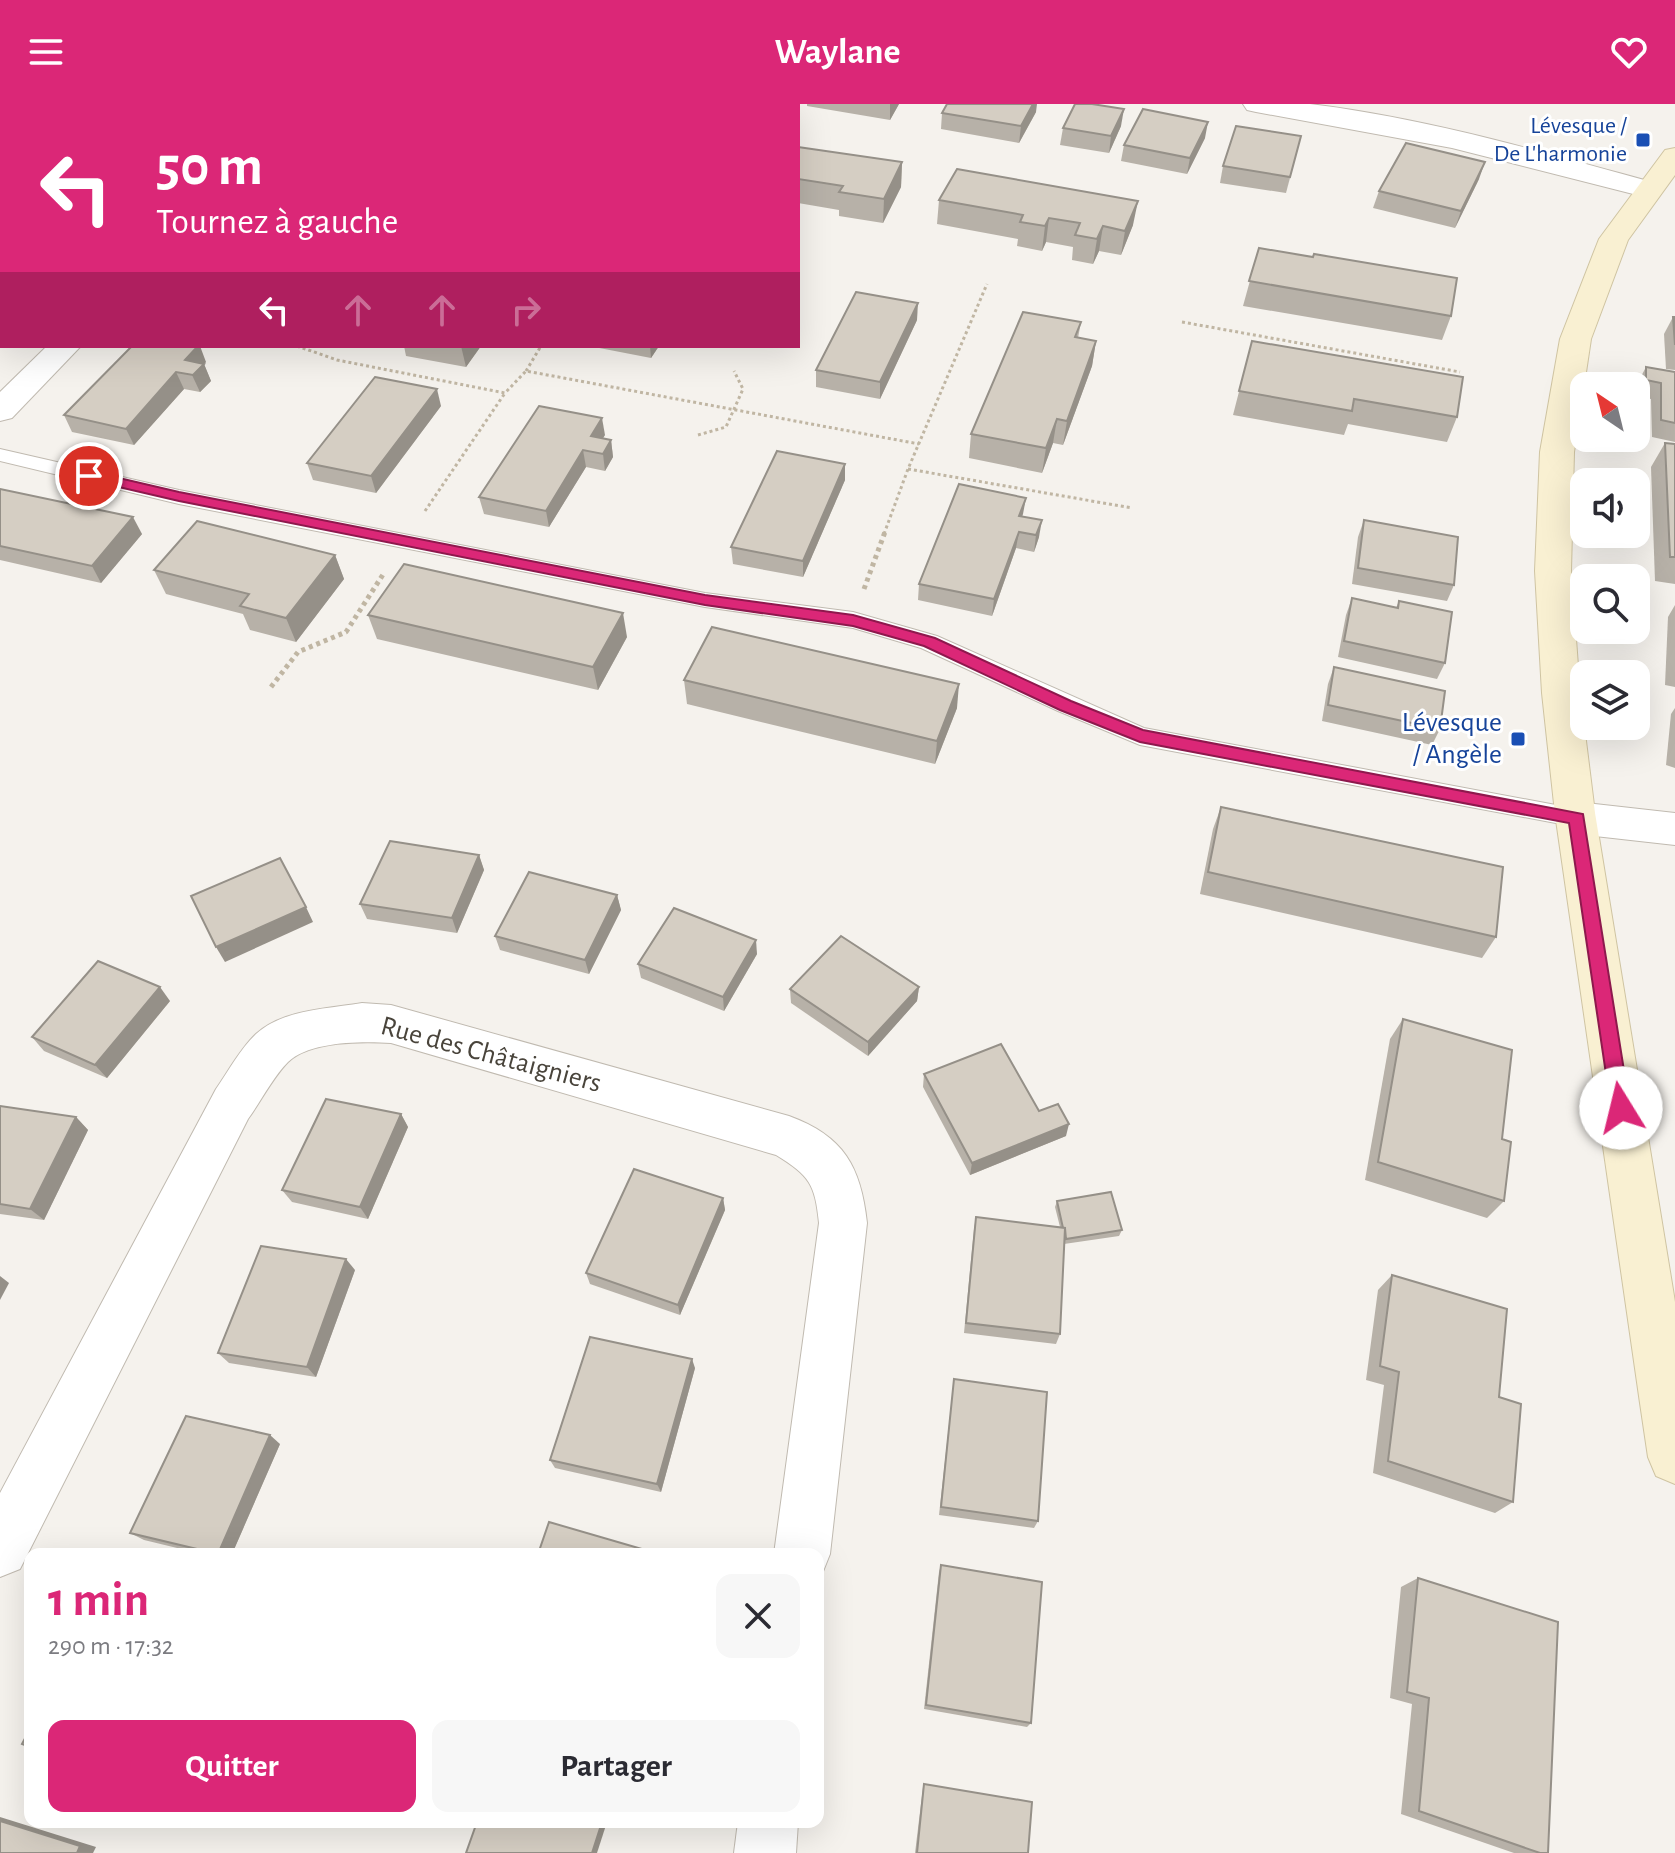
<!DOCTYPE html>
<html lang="fr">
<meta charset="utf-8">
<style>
body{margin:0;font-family:"Alegreya Sans",sans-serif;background:#f7f7f7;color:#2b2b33;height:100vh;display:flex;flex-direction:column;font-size:30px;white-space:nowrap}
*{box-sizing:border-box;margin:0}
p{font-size:26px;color:#7c7c81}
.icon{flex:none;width:44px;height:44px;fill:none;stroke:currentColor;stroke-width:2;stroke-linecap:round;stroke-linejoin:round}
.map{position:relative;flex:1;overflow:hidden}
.details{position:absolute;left:24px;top:1444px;width:800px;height:280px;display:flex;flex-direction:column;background:#fff;border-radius:16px;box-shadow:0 8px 32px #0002}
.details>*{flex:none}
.hud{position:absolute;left:0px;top:0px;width:800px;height:244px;box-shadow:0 8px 32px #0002;background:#db2777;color:#fff;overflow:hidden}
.needle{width:52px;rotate:325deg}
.fabs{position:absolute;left:1570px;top:268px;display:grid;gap:16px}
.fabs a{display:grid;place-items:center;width:80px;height:80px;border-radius:16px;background:#fff;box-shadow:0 8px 32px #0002;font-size:40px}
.pin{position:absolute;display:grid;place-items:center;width:68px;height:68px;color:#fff;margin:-34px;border:4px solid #fff;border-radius:50%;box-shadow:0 2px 8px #0007}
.me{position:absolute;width:88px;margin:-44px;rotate:351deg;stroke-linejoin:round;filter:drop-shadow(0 0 6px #0008)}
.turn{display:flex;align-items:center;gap:28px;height:168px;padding:0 24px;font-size:36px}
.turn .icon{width:104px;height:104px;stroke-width:2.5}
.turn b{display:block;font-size:56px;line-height:68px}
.lanes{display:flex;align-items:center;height:76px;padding:0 24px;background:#0003;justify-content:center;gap:40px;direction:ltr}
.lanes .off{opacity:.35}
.round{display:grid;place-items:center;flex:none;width:84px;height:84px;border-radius:16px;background:#f7f7f7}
.overview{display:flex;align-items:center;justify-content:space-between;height:136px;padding:0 24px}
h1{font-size:48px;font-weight:600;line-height:60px;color:#db2777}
.primary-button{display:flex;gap:16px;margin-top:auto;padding:16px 24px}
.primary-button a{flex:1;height:92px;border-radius:16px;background:#db2777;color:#fff;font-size:32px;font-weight:600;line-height:92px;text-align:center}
.primary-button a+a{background:#f7f7f7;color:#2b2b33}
header{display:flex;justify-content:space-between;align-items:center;height:104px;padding:0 24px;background:#db2777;color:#fff;font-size:36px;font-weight:600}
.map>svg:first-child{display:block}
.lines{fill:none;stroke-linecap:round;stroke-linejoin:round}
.lane-casing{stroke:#c0bab0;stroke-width:2}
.street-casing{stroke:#c0bab0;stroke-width:2}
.secondary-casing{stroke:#cfc4a2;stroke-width:2}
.path-far1{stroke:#c0b6a3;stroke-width:3;stroke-dasharray:3 3;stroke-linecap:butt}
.path{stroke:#c0b6a3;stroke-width:5;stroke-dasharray:4 4;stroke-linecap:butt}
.lane{fill:#fff;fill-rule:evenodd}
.street{fill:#fff;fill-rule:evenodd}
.secondary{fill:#f9f0d2;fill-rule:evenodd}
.wall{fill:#b7b1a8}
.shaded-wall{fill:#959088}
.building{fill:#d5cec3;stroke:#959088;stroke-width:2}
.route{fill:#db2777;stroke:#8e194d;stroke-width:2}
.transit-dot{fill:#1a4fb4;stroke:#fff;stroke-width:3}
.labels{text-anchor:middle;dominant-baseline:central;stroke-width:6;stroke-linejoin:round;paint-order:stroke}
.far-transit-label{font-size:24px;fill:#164399;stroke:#fff;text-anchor:end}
.transit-label{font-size:28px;fill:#164399;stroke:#fff;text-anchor:end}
.street-label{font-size:28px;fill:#49443b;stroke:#fff}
</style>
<header><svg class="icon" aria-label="menu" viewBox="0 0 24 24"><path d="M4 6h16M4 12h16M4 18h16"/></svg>Waylane<svg class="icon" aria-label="heart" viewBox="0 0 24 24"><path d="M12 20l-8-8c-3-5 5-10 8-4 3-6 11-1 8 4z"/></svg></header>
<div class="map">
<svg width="1675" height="1749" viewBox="0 0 1675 1749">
<rect width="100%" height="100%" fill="#f5f2ed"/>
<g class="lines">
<defs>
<path id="lane" d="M0,345L179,386L705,489L853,508L937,532L1144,624L1577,705L1586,707L1589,714L1586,721L1577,723L1140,641L1058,607L921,544L853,524L705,503L179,400L0,357Z"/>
<g id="street">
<path d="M0,0H12L13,2H2L0,13Z"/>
<path d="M1243,0C1265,0 1288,0 1310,0C1426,14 1542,48 1655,79L1659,85L1655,91L1645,93L1452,44L1256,8L1247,6Z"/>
<path d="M47,242H81L12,314L0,317V288Z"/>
<path d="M1577,698L1675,709V741L1577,730L1563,725L1557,714L1563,703Z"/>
<path d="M362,899L391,901L789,1012C844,1032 861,1063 867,1119L830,1450L822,1470L818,1471V1450H774L819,1119C815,1080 810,1072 776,1051L391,939C363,937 310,937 288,958C273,973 261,997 248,1015L20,1465L0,1473V1389L216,985C228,968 240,945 256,930C284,905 327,905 362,899Z"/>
<path d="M738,1718H798L796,1749H734Z"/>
</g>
<path id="secondary" d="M1675,44V71L1628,136L1591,235L1574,348L1571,467L1580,589L1595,709L1675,1198V1380L1656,1372L1648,1353L1640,1299L1555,709L1542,589L1535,467L1540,348L1560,235L1599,135L1665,46Z"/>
</defs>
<use href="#lane" class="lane-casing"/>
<use href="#street" class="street-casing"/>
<use href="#secondary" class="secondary-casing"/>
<g class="path-far1">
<path d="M1182,218L1460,268"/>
<path d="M297,242L337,256L505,289L526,267L919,340"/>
<path d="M526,267L541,242"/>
<path d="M698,331L726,323L743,285L734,267"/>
<path d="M908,365L1132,404"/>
<path d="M425,407L505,289"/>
<path d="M884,430L908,365L987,180"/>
</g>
<g class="path">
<path d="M864,485L885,428"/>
<path d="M271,583L298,548L346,528L384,469"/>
</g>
<use href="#lane" class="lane"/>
<use href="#street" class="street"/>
<use href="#secondary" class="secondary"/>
</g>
<g class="wall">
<path d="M807,0H899L890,16L807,2Z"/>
<path d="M1036,8L1019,39L941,25L942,9Z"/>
<path d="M1121,22L1109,49L1060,41L1063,24Z"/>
<path d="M1301,32L1286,89L1220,79L1223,62Z"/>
<path d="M1205,34L1187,70L1121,57L1124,41Z"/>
<path d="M798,43L902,58L901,83L883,119L839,112V106L798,99Z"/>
<path d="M1479,75L1455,124L1373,104L1379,87Z"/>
<path d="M939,96L1133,121L1121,151L1099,147L1093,160L1072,156L1073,143L1046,138L1042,147L1017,142L1018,135L937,120Z"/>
<path d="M2,121V176L0,175V122Z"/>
<path d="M1259,144L1313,153L1451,212L1442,236L1243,202Z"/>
<path d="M1673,213H1675V266L1666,265L1664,230Z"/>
<path d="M917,216L880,295L816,283V266Z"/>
<path d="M1081,218L1078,234L1096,237L1092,262L1063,341L1053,339L1042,369L969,354L971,330Z"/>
<path d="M1252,237L1457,313L1447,338L1348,320L1344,331L1233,311Z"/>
<path d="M132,242L206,258L204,260L211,277L200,288L184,285L134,341L72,328L64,311Z"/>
<path d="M404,242H481L466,263L406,252Z"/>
<path d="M589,242H659L651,254Z"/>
<path d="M1646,263L1675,268V338L1652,333L1651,295L1637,293V280Z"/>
<path d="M441,302L376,389L313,376L307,359Z"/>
<path d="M605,331L603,334L611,336L613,353L605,367L586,363L549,423L484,410L479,393Z"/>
<path d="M1665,339L1675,340V480L1655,477L1651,363Z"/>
<path d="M845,360V376L803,473L733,460L731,443Z"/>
<path d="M0,385L142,430L101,479L0,456Z"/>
<path d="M1023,412L1039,433L1034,448L1016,444L992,512L918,496L919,480Z"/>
<path d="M1364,416L1454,481L1447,497L1352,480L1358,433Z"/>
<path d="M335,451L344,475L296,538L250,526L243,510L166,490L154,466Z"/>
<path d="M1352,494L1396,504L1399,497L1445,559L1437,575L1338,553L1346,511Z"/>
<path d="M1675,501V583L1665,581L1668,513Z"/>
<path d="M368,511L627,533L598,586L377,535Z"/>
<path d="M1334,563L1440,625L1432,641L1322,617L1328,580Z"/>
<path d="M684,576L957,604L935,660L687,600Z"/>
<path d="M1675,604V664L1666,661L1671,610Z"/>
<path d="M1221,703L1496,833L1482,854L1200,790L1213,725Z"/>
<path d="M479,751L484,766L457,829L367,815L360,800Z"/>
<path d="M617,791L621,806L589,870L500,846L495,832Z"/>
<path d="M757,850L724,907L641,874L638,860Z"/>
<path d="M919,883L917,897L868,952L791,899L790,885Z"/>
<path d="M170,897L107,974L44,947L32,933Z"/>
<path d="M1403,915L1502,1035L1504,1097L1487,1114L1365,1076L1390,935Z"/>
<path d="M924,970L1039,1007L1066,1032L970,1071L923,983Z"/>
<path d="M0,1002L76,1013L88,1026L44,1116L0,1110Z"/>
<path d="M401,1010L408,1023L368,1115L292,1098L282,1086Z"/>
<path d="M723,1094L725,1106L680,1211L590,1180L586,1169Z"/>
<path d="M1057,1097L1122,1126L1119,1132L1064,1140L1060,1230L1056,1240L964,1229L974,1125L976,1113L1060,1123L1055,1103Z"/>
<path d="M355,1166L316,1273L229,1259L218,1249Z"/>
<path d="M1392,1171L1513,1398L1495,1409L1373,1369L1384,1281L1366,1276L1378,1186Z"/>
<path d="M695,1264L661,1388L555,1364L550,1356Z"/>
<path d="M954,1275L1038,1417L1034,1424L939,1411Z"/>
<path d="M280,1340L232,1450H202L144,1436L130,1429Z"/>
<path d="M941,1461L1031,1619L1027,1623L924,1605L939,1468Z"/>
<path d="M1418,1474L1548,1749H1514L1401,1710L1412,1600L1390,1594L1401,1483Z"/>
<path d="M924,1680L1028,1749H915L923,1683Z"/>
</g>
<g class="shaded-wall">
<path d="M407,0H434V1L405,2Z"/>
<path d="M890,0H899L890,16Z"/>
<path d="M1033,0H1037L1036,8L1019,39L1021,22Z"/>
<path d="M1124,5L1121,22L1109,49L1111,32Z"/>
<path d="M1208,18L1205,34L1187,70L1190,54Z"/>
<path d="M2,33V57L0,58V35Z"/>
<path d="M902,58L901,83L883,119L884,95Z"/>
<path d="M1485,58L1479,75L1455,124L1461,107Z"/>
<path d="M1138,97L1133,121L1121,151L1125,127Z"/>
<path d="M1049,114L1046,138L1042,147L1045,122Z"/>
<path d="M1103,122L1099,147L1093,160L1097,135Z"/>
<path d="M2,188V213L0,215V190Z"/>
<path d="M918,199L917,216L880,295V278Z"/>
<path d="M1096,237L1092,262L1063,341L1067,317Z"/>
<path d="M198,242H200L206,258L204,260L211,277L200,288L185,256Z"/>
<path d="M461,242H481L466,263Z"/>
<path d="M650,242H659L651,254Z"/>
<path d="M176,268L184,285L134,341L126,325Z"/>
<path d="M437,285L441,302L376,389L371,372Z"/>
<path d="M602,314L605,331L593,349L591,332Z"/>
<path d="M1057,315L1053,339L1042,369L1046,344Z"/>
<path d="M611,336L613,353L605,367L603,350Z"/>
<path d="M583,346L586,363L549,423L546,407Z"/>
<path d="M845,360V376L803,473V457Z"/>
<path d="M1026,394L1023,410L1017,428L1019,412Z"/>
<path d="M133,413L142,430L101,479L92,462Z"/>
<path d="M1042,416L1039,433L1034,448L1036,431Z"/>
<path d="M1019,428L1016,444L992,512L994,495Z"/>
<path d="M335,451L344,475L296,538L286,514Z"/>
<path d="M623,509L627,533L598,586L593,563Z"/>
<path d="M959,580L957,604L935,660L937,637Z"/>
<path d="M479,751L484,766L457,829L452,814Z"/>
<path d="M617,791L621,806L589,870L585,856Z"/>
<path d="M306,803L313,818L225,858L216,843Z"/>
<path d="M756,836L757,850L724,907L723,893Z"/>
<path d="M160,883L170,897L107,974L95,961Z"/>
<path d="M919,883L917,897L868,952V938Z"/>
<path d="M401,1010L408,1023L368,1115L360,1103Z"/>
<path d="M76,1013L88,1026L44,1116L30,1105Z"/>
<path d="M1069,1020L1066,1032L970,1071L972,1059Z"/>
<path d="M723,1094L725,1106L680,1211L678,1201Z"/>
<path d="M346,1155L355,1166L316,1273L307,1263Z"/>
<path d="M0,1172L9,1179L0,1196Z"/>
<path d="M692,1255L695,1264L661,1388L657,1380Z"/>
<path d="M270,1331L280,1340L232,1450H218Z"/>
<path d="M0,1713L96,1743L93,1749H77L0,1717Z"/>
<path d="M602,1718H607L597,1749H592Z"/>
</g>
<g class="building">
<path d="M348,0H407L405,2H346Z"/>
<path d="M947,0H1033L1021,22L942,9Z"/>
<path d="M1075,0H1092L1124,5L1111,32L1063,24Z"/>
<path d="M1143,5L1208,18L1190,54L1124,41Z"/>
<path d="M0,20H2V33L0,35Z"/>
<path d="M1236,22L1301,32L1290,73L1223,62Z"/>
<path d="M1406,39L1485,58L1461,107L1379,87Z"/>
<path d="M798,43L902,58L884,95L839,88L843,82L798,75Z"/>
<path d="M957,65L1138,97L1125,127L1103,122L1097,135L1075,131L1080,119L1049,114L1045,122L1020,118L1023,111L939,96Z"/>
<path d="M2,121V160H0V122Z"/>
<path d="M1259,144L1313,153L1314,150L1457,174L1451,212L1249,177Z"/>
<path d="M0,178L2,179V188L0,190Z"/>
<path d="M856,188L918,199L880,278L816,266Z"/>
<path d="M1023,208L1081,218L1075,233L1096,237L1067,317L1057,315L1046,344L971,330Z"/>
<path d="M1673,213H1675V241Z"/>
<path d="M1252,237L1463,273L1457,313L1354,295L1352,307L1239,287Z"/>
<path d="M132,242H198L185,256L204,260L193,271L176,268L126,325L64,311Z"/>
<path d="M1646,263L1675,268V319L1661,316V279L1646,276Z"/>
<path d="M375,273L437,285L371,372L307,359Z"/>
<path d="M539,302L602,314L591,332L611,336L603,350L583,346L546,407L479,393Z"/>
<path d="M1665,339L1675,340V453H1670Z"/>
<path d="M777,347L845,360L803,457L731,443Z"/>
<path d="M959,380L1026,394L1019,412L1042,416L1036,431L1019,428L994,495L919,480Z"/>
<path d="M0,385L133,413L92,462L0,442Z"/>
<path d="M1364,416L1458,433L1454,481L1358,464Z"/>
<path d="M197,417L335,451L286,514L240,502L249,490L154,466Z"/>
<path d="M404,460L623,509L593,563L368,511Z"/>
<path d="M1352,494L1398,504L1399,497L1452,508L1445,559L1344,537Z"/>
<path d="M712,523L959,580L937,637L684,576Z"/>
<path d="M1334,563L1445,587L1440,625L1328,601Z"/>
<path d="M1221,703L1503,763L1496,833L1208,768Z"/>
<path d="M390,737L479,751L452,814L360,800Z"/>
<path d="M280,754L306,803L216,843L191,792Z"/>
<path d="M529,768L617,791L585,856L495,832Z"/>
<path d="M674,804L756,836L723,893L638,860Z"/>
<path d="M841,832L919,883L868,938L790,885Z"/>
<path d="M98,857L160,883L95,961L32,933Z"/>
<path d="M1403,915L1512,946L1502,1035L1511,1038L1504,1097L1378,1058Z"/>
<path d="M1001,940L1039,1007L1058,1000L1069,1020L972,1059L924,970Z"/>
<path d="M326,995L401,1010L360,1103L282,1086Z"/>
<path d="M0,1002L76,1013L30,1105L0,1100Z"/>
<path d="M634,1065L723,1094L678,1201L586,1169Z"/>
<path d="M1111,1088L1122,1126L1066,1135L1065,1124H1063L1057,1097Z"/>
<path d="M976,1113L1065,1124L1060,1230L966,1219Z"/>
<path d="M261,1142L346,1155L307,1263L218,1249Z"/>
<path d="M1392,1171L1507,1205L1499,1293L1521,1300L1513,1398L1388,1357L1399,1268L1380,1262Z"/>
<path d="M590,1233L692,1255L657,1380L550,1356Z"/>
<path d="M954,1275L1047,1288L1038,1417L941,1403Z"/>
<path d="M186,1312L270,1331L218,1450L130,1429Z"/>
<path d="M549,1418L659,1450H538Z"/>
<path d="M941,1461L1042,1478L1031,1619L926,1601Z"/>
<path d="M1418,1474L1558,1518L1548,1749H1540L1419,1707L1429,1594L1407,1588Z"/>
<path d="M30,1625V1643L22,1640Z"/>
<path d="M924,1680L1032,1698L1028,1749H917Z"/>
<path d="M0,1717L80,1742L77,1749H0Z"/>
<path d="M477,1718H602L592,1749H466Z"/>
</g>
<path class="route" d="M89,367L179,388L705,491L853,511L935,534L1071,597L1143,626L1583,710L1630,1004L1627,1010L1621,1013L1614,1010L1611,1004L1569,719L1140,638L1060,606L924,542L853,522L705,501L179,397L84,375V368Z"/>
<g class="transit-dot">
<rect x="1635" y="28" width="16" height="16" rx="4"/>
<rect x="1510" y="627" width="16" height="16" rx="4"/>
</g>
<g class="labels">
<g class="far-transit-label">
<text x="1627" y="22">Lévesque /<tspan x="1627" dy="28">De L'harmonie</tspan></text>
</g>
<g class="transit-label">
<text x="1502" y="619">Lévesque<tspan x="1502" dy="32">/ Angèle</tspan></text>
</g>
<g class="street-label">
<text transform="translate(491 951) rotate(15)">Rue des Châtaigniers</text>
</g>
</g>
</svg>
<div class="fabs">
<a><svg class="needle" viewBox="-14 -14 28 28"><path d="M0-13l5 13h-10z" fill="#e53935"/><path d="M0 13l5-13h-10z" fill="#7c7c81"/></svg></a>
<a><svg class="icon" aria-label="sound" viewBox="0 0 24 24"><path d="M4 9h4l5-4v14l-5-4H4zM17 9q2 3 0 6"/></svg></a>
<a><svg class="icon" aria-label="search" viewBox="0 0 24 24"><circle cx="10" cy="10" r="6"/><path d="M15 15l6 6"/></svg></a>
<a><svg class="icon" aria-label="layers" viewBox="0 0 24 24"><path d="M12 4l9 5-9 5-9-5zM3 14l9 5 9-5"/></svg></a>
</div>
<div class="pin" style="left:89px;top:372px;background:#d93025"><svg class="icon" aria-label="arrive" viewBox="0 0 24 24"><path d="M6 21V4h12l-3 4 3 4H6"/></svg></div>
<svg class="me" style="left:1621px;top:1004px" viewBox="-20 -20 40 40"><circle r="19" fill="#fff"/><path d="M0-13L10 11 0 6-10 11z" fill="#db2777"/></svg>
<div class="hud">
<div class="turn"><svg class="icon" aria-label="left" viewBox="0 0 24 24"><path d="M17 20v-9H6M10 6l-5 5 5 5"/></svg><div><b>50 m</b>Tournez à gauche</div></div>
<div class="lanes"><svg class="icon" aria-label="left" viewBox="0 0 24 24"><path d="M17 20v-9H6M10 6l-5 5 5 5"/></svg><svg class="icon off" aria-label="ahead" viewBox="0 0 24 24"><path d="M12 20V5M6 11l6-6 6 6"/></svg><svg class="icon off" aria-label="ahead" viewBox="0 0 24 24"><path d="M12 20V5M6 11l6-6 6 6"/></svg><svg class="icon off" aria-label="right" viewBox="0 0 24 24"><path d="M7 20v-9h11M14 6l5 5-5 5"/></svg></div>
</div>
<section class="details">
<div class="overview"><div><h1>1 min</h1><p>290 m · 17:32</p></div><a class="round"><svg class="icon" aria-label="close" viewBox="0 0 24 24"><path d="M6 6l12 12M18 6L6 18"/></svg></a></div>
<div class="primary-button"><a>Quitter</a><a>Partager</a></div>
</section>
</div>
